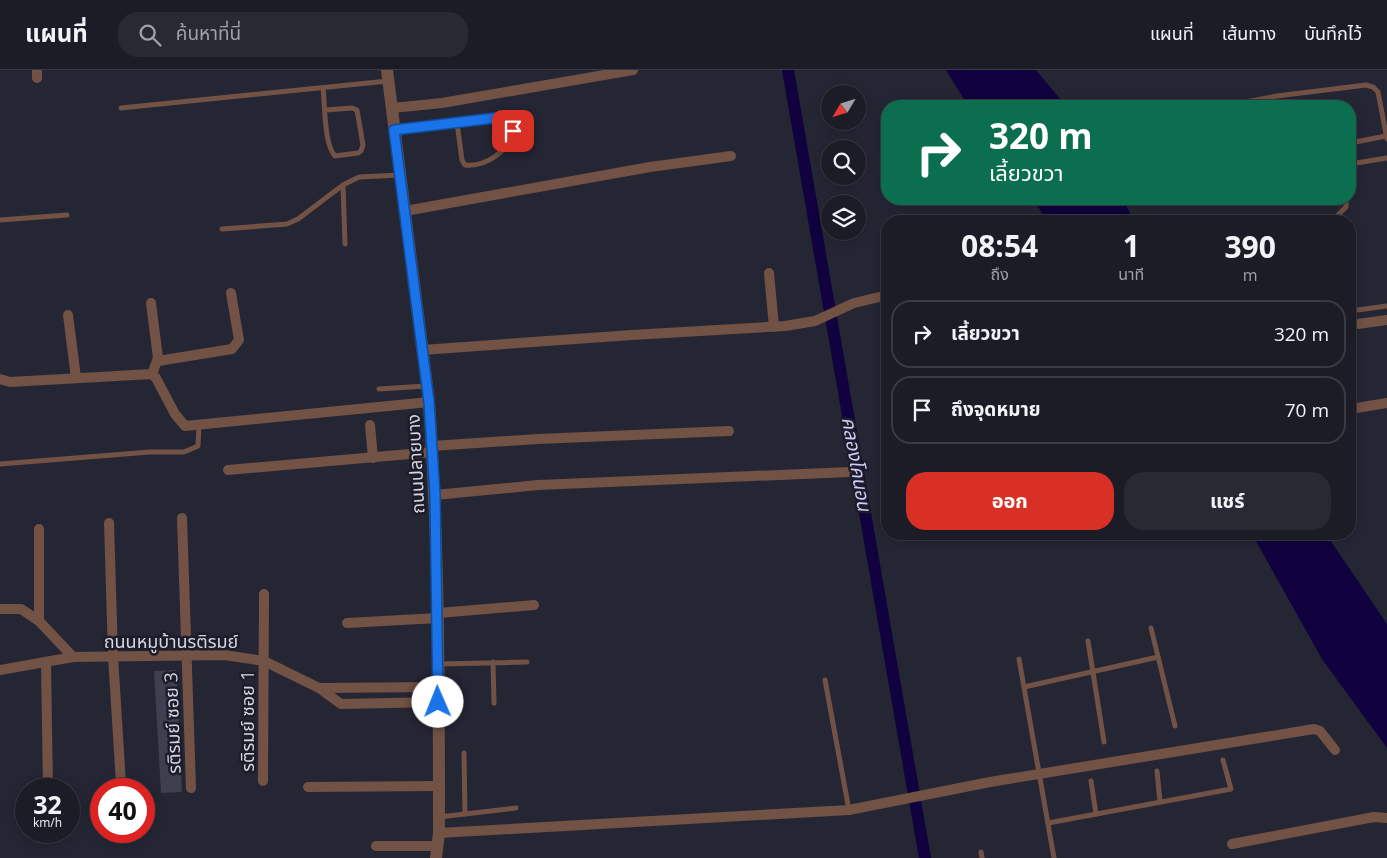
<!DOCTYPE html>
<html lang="th">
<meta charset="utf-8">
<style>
body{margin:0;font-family:"Open Sans","Noto Sans Thai",sans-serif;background:#292933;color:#f1f3f6;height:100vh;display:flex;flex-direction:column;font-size:19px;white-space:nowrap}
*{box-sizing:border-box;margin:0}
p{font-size:16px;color:#a0a1a7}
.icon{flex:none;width:28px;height:28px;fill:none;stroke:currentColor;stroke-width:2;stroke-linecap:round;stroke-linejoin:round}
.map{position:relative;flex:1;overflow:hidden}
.side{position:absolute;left:881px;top:145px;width:475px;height:325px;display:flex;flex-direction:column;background:#1c1c27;border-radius:20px;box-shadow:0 2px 12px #0003,0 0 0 1px #3a3a44}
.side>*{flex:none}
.guide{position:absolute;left:881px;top:30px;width:475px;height:105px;border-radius:20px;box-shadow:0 2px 12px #0003,0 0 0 1px #3a3a44;background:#0b6e4f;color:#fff;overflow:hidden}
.needle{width:32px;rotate:232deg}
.controls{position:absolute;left:821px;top:15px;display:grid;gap:10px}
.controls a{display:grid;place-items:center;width:45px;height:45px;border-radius:50%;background:#1c1c27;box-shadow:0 2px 12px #0003,0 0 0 1px #3a3a44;font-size:25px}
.speed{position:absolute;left:15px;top:708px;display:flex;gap:10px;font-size:25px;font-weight:700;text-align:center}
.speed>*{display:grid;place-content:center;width:65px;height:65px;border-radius:50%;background:#1c1c27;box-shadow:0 2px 12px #0003,0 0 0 1px #3a3a44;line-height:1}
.speed small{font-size:12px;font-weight:400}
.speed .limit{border:8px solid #d22;background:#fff;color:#111}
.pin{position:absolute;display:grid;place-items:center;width:42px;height:42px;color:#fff;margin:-21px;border-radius:10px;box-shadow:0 2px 8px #0006}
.me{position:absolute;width:55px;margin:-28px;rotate:359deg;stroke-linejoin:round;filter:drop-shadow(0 0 4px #0008)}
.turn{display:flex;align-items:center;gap:18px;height:105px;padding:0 25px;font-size:22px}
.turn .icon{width:65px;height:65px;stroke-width:2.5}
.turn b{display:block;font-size:35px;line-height:42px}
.eta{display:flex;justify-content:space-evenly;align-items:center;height:85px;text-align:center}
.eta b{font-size:30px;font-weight:700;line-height:35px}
.button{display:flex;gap:10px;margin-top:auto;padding:10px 25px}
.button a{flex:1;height:58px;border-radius:20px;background:#d93025;color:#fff;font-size:20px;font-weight:700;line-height:58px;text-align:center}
.button a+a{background:#292933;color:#f1f3f6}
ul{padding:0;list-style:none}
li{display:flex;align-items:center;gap:15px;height:68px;margin:0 10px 8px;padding:0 15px;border:2px solid #3a3a44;border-radius:20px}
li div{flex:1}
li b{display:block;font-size:19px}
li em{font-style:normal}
header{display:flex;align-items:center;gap:30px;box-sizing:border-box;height:70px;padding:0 25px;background:#1c1c27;border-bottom:1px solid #3a3a44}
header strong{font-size:24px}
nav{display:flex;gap:28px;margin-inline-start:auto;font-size:18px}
.search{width:350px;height:45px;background:#292933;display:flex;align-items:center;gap:12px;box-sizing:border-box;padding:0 18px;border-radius:20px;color:#a0a1a7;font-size:19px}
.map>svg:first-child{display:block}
.water{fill:#11013e}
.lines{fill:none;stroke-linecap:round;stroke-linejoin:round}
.canal{stroke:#11013e;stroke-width:12}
.building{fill:#3f404f}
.service{stroke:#715244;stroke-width:5}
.minor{stroke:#715244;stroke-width:10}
.tertiary{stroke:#715244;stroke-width:12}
.route-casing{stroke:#114b97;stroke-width:12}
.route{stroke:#1a73e8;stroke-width:9}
.labels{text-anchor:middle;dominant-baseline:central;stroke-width:5;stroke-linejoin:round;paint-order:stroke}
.street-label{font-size:18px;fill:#d5d6df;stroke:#1c1c2a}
.water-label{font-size:19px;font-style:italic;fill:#cccef5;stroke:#1c1c2a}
</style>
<header>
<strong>แผนที่</strong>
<div class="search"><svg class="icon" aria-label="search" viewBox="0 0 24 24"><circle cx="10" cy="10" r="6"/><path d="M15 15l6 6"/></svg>ค้นหาที่นี่</div>
<nav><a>แผนที่</a><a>เส้นทาง</a><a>บันทึกไว้</a></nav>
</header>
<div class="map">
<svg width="1387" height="788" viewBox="0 0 1387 788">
<rect width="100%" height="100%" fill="#252634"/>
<g class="water">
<path d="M946,0H1036L1066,36H968Z"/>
<path d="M1033,129H1122L1135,151H1047Z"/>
<path d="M1252,464H1326L1387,554V678L1322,589Z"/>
</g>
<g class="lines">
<path class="canal" d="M788,0L925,788"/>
</g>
<path class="building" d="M176,600L182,722L161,723L154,601Z"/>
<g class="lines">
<g class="service">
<path d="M323,18C325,35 324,74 335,86L358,83L361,81L363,75L357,40L352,38L326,40"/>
<path d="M1224,36L1277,26L1366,15L1373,17L1378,22L1387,69"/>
<path d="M121,38L388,11"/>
<path d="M396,60L495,48L507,52L513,61C509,81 486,97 465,95L462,90L457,53"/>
<path d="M1350,73L1386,66"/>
<path d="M1350,94L1387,88"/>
<path d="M343,115L345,174"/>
<path d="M0,150L67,145"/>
<path d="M1332,151L1346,137V129"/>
<path d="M222,159L287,154L298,149L343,115L359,107L400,105"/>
<path d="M1350,241L1387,236"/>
<path d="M379,319L426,316"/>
<path d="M0,394L150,382H184L198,376L199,356"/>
<path d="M1151,558L1175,656"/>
<path d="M1088,571L1104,672"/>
<path d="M1019,589L1054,788"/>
<path d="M493,592L494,633"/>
<path d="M438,594L527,592"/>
<path d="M825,610L849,740"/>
<path d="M1024,617L1158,587"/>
<path d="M464,683L465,744"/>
<path d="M1157,701L1160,732"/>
<path d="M1091,711L1096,744"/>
<path d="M439,747L516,738"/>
<path d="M1048,753L1231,719L1223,690"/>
<path d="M981,782L982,788"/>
</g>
<g class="minor">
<path d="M37,8V0"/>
<path d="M392,38L442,33L633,0"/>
<path d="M405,141L650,97L731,86"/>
<path d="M769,203L774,257"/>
<path d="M151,233L158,288L152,304"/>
<path d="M68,245L76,308"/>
<path d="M1350,255L1387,250"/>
<path d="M422,280L632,265L785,256L815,251L854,233L888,225"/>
<path d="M158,291L232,279L239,270L231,223"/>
<path d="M0,309L10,312L152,304L156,308L175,344L185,356L429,332"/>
<path d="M1350,339L1387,333"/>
<path d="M370,355L373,388"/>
<path d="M432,376L538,369L729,361"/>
<path d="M228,400L432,382"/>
<path d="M435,425L538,415L850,402"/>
<path d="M182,448L191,718"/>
<path d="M109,453L113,586L121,714"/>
<path d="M0,539H21L39,551L73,587"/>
<path d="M438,543L534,535"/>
<path d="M39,551V459"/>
<path d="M347,553L438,548"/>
<path d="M46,593L48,719"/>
<path d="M0,600L73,587L224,585L264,591L319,618L341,634L438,632"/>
<path d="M319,618L437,617"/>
<path d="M263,711L264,524"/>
<path d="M308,717L439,716"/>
<path d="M439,763L849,740L990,712L1314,659L1320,661L1335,680"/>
<path d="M1232,774L1374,747L1387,748"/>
<path d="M376,776H437"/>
</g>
<path class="tertiary" d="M387,0L429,332C439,476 439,620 439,763L436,788"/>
</g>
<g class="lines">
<defs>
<path id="route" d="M438,632L435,425L429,332L394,60L495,48L507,52L513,61"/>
</defs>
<use href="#route" class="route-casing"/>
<use href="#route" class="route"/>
</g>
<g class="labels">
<g class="street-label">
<text transform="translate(415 394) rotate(-93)">ถนนปลายบาง</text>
<text x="171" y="571">ถนนหมูบ้านรติรมย์</text>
<text transform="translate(247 651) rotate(-90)">รติรมย์ ซอย 1</text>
<text transform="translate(172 653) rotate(-92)">รติรมย์ ซอย 3</text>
</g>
<g class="water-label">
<text transform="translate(857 394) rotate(80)">คลองโคนอน</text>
</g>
</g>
</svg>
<div class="controls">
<a><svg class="needle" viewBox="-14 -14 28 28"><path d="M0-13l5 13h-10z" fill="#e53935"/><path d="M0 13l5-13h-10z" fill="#a0a1a7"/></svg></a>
<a><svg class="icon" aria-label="search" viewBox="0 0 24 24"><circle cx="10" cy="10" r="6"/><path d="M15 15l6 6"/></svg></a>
<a><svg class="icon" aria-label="layers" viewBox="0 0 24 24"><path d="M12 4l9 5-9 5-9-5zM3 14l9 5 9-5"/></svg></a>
</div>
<div class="speed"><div>32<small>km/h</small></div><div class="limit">40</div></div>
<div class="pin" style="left:513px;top:61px;background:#d93025"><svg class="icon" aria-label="arrive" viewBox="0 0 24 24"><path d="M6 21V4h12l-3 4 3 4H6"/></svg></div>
<svg class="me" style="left:438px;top:632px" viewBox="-20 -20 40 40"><circle r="19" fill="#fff"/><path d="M0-13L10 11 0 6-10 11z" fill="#1a73e8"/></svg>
<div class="guide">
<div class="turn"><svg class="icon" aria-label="right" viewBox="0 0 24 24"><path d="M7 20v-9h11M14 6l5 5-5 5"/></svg><div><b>320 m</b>เลี้ยวขวา</div></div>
</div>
<section class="side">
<div class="eta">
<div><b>08:54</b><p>ถึง</p></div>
<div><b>1</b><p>นาที</p></div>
<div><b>390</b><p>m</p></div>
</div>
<ul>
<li><svg class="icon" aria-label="right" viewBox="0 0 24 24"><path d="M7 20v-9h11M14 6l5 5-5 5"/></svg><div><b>เลี้ยวขวา</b></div><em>320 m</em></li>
<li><svg class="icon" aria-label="arrive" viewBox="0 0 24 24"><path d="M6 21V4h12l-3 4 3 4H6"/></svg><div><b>ถึงจุดหมาย</b></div><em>70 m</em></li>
</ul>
<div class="button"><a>ออก</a><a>แชร์</a></div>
</section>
</div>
